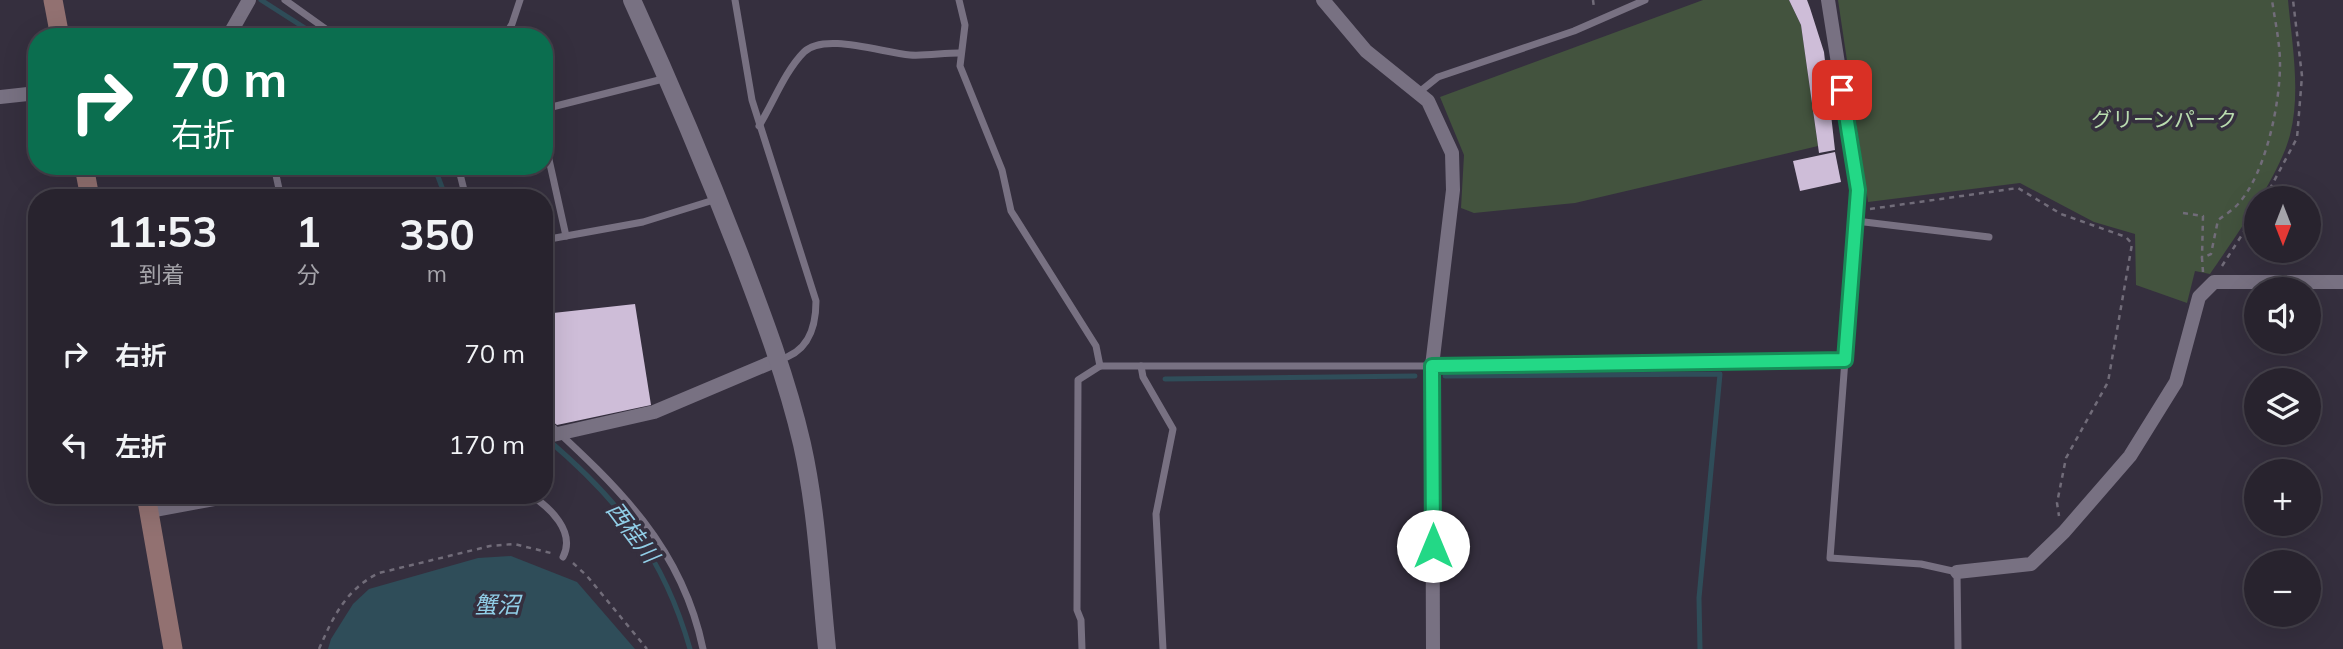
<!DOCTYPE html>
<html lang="ja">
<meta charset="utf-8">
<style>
body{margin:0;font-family:Mulish,"Noto Sans JP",sans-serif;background:#342f3a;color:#f1f3f6;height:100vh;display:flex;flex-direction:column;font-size:26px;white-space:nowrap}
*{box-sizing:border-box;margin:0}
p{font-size:23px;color:#a5a4aa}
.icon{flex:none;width:38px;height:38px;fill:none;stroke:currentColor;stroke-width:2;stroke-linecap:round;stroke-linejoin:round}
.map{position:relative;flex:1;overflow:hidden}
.sheet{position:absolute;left:28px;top:189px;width:525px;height:315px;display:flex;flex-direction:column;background:#28232e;border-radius:28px;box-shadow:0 7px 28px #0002,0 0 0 2px #44404a}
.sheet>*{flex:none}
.guide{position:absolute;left:28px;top:28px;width:525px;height:147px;border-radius:28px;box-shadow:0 7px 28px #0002,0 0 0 2px #44404a;background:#0b6e4f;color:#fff;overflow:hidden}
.needle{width:46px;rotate:180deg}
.fabs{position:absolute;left:2244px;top:186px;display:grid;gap:14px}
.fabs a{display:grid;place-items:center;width:77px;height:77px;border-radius:50%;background:#28232e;box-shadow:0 7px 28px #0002,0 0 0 2px #44404a;font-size:35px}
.pin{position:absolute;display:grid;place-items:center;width:60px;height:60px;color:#fff;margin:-30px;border-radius:14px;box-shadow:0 4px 10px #0006}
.me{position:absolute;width:77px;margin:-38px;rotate:0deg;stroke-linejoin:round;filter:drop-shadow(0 0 5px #0008)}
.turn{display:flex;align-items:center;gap:24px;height:147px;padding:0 28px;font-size:32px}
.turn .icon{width:91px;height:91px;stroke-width:2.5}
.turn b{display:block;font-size:49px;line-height:60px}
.eta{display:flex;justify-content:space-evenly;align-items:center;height:119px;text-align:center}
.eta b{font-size:42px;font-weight:700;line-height:49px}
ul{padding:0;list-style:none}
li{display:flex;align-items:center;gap:21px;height:91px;padding:0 28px}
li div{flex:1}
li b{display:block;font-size:26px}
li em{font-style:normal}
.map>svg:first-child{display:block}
.green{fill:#43533e}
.water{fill:#2f4d59}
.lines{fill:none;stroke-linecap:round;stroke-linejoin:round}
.stream{stroke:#2f4d59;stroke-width:5}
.building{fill:#cebdd8}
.path{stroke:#716c79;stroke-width:2.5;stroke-dasharray:5 5;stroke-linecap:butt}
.service{stroke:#787182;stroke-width:7}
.minor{stroke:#787182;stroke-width:14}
.tertiary{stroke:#787182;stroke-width:18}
.secondary{stroke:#927171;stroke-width:19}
.route-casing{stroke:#178c57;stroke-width:18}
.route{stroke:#23d886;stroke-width:12}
.labels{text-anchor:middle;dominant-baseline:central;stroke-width:7;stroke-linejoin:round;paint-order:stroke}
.park-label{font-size:21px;fill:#b9dcaf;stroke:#352f3e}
.water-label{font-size:23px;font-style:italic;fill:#91cee7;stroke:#352f3e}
</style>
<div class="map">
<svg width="2343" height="649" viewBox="0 0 2343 649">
<rect width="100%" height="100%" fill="#352f3e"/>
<g class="green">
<path d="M1703,0H1789L1801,25L1818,146L1575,203L1474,213L1461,208L1464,155L1440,97Z"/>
<path d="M1838,0H2288C2292,44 2301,92 2290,135C2279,177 2235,237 2210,274L2195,271L2187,303L2136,285L2135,234L2094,222L2020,183L1868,202Z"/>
</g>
<path class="water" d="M511,556L577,582L635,649H328L331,639L353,604L369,589L478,558Z"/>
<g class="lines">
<g class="stream">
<path d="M261,0L319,37"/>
<path d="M434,166L446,198"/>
<path d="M1445,376L1720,374L1699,598L1700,649"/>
<path d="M1165,379L1415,376"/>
<path d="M547,439C619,500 664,557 690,649"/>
</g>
</g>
<g class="building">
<path d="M1789,0H1807L1810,8L1824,52L1835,150L1819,153L1801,25Z"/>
<path d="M1835,152L1841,182L1800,191L1793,161Z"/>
<path d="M635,304L651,405L557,425L544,415V314Z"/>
</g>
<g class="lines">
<g class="path">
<path d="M1593,0L1594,8"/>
<path d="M2265,198L2297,138L2302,76L2293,0"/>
<path d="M1870,209L2018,188L2061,214L2126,237L2132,244L2108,382L2066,458L2057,503L2059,516"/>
<path d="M2183,213L2203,216L2202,258"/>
<path d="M2222,266L2256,213"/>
<path d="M2203,272L2202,258L2211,254L2218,220C2225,215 2234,209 2239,203C2266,172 2280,104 2280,64C2280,43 2275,21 2272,0"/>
<path d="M573,563L587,576L647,649"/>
<path d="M319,649C333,617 346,589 379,573L490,546L514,544L551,553"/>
</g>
<g class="service">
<path d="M285,0L337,37"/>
<path d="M735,0L752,100L816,301C816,330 807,353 778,360"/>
<path d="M959,0L965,25L960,66L1002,170L1011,211L1096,346L1100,366"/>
<path d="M504,37L512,24L520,0"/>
<path d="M1418,93L1438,77L1574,31L1645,0"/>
<path d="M544,109L667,78"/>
<path d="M759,126C773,103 785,71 804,52C824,32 883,53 910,55C926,56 943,53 959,53"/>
<path d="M544,137L566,236"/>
<path d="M274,166L281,198"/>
<path d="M458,166L466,198"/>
<path d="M1856,221L1989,237"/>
<path d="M544,240L643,222L717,199"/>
<path d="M1845,360L1830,558L1921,564L1957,572L1958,649"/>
<path d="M1141,366L1143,377L1173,429L1156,514L1163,649"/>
<path d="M544,419C618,487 682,547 703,649"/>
<path d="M530,495C550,507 576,532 563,557"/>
<path d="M1082,649L1081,620L1077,610L1078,380L1100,366H1432L1733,362"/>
</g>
<g class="minor">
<path d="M1323,0L1366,51L1428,101L1452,153L1453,190L1432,366L1433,649"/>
<path d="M228,37L249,0"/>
<path d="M0,97L37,93"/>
<path d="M1733,362L1845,360L1858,190L1828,0"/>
<path d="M544,437L654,412L777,360"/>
<path d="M149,511L236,495"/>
<path d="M1957,572L2031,564L2064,532L2130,456L2176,382L2199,297L2214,282H2343"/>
</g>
<path class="tertiary" d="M632,0C670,83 706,168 739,253C763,316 787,379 802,444C817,511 820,581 827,649"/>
<g class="secondary">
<path d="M53,0L60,37"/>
<path d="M84,166L90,198"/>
<path d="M146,495L173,649"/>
</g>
</g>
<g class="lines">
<defs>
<path id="route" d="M1433,546L1432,366L1845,360L1858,190L1842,90"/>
</defs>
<use href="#route" class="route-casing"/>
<use href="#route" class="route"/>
</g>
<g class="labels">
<g class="park-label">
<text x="2164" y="119">グリーンパーク</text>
</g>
<g class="water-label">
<text transform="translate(633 532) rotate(53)">西桂川</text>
<text x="497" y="604">蟹沼</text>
</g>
</g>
</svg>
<div class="fabs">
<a><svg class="needle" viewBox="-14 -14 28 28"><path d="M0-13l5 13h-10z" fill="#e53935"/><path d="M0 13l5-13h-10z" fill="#a5a4aa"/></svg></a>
<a><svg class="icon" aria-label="sound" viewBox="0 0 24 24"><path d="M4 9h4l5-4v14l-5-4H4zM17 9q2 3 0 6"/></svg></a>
<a><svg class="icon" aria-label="layers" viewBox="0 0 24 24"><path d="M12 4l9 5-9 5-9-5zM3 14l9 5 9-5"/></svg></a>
<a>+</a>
<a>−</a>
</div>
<div class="pin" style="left:1842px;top:90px;background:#d93025"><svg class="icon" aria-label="arrive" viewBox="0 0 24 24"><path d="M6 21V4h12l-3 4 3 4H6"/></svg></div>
<svg class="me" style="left:1433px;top:546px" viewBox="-20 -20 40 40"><circle r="19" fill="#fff"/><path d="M0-13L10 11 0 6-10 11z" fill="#23d886"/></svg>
<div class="guide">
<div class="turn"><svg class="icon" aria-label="right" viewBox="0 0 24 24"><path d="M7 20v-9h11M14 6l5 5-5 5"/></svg><div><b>70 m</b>右折</div></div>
</div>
<section class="sheet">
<div class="eta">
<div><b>11:53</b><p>到着</p></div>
<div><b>1</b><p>分</p></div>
<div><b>350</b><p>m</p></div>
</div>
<ul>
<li><svg class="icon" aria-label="right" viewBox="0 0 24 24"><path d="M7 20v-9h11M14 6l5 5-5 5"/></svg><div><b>右折</b></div><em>70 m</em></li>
<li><svg class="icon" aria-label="left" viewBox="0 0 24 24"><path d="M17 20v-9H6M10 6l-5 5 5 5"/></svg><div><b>左折</b></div><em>170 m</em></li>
</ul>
</section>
</div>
